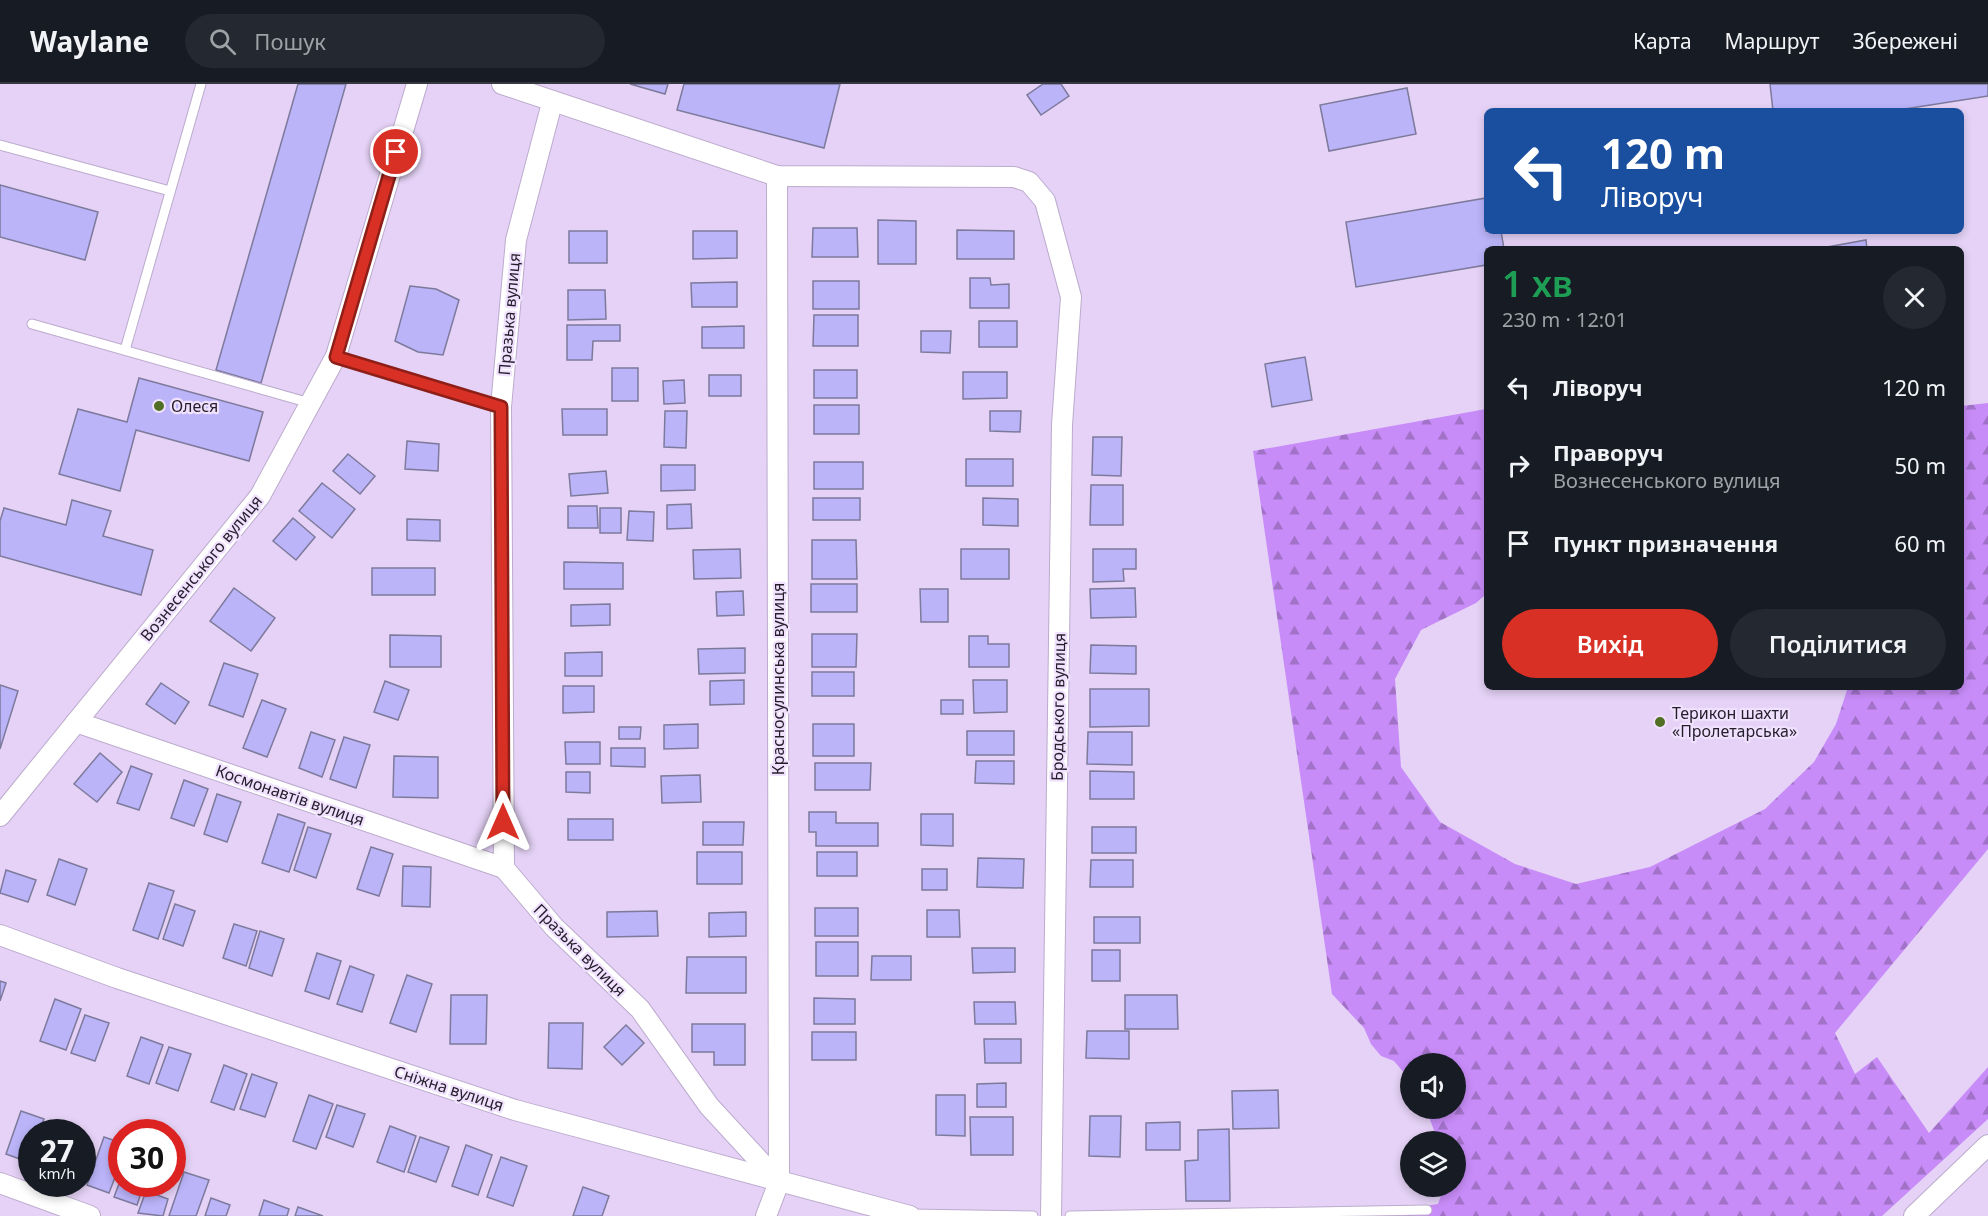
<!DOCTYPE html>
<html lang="uk">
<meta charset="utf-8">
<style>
body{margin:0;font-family:"Noto Sans",sans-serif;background:#242831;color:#f1f3f6;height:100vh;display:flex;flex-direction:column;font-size:22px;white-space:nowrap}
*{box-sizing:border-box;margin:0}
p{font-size:20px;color:#9ea1a6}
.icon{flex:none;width:33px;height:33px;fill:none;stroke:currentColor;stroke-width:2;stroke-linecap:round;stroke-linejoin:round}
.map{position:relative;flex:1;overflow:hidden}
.panel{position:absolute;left:1484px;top:162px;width:480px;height:444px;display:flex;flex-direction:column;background:#171b24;border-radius:9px;box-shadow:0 3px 9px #0003}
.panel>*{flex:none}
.guide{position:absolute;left:1484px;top:24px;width:480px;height:126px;border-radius:9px;box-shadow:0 3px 9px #0003;background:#1a4fa0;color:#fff;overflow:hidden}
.controls{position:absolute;left:1400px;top:969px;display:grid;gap:12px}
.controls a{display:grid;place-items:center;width:66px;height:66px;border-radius:50%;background:#171b24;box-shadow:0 3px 9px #0003;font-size:30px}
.speed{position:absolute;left:18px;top:1035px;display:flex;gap:12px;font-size:30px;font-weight:700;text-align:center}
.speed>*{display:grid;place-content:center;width:78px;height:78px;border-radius:50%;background:#171b24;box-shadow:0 3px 9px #0003;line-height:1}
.speed small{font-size:15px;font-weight:400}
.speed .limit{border:9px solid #d22;background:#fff;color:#111}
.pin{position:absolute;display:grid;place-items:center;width:51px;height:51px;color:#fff;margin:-26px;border:3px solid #fff;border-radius:50%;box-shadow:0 2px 6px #0007}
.me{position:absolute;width:66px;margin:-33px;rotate:0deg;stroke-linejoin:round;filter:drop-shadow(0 0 4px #0008)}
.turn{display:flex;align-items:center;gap:21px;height:126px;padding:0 18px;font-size:27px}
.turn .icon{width:78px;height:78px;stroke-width:2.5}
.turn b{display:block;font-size:42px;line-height:51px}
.round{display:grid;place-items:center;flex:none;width:63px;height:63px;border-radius:32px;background:#242831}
.summary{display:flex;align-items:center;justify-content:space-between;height:102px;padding:0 18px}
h1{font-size:36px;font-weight:600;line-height:45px;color:#1e9e55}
.action{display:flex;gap:12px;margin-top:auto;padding:12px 18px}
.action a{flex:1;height:69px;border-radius:36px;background:#d93025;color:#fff;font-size:24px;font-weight:600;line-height:69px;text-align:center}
.action a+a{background:#242831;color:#f1f3f6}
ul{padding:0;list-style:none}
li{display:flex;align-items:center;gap:18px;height:78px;padding:0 18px}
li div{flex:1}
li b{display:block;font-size:22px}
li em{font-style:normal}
header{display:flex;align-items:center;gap:36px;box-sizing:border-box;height:84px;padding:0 30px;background:#171b24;border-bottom:2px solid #363941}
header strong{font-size:28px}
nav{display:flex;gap:33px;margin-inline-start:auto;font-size:21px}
.search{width:420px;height:54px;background:#242831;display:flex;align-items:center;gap:15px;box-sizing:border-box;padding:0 21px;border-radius:33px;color:#9ea1a6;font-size:22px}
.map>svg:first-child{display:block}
.forest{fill:url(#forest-firs)}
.building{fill:#bbb4f9;stroke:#7d7a9c;stroke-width:1.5}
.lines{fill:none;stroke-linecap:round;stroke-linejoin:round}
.lane-casing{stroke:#bcabcd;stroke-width:11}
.street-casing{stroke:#bcabcd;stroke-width:22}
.lane{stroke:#fff;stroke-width:9}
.street{stroke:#fff;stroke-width:20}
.route-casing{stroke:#8d1f18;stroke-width:15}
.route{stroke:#d93025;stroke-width:10}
.poi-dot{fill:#516f24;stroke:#f0e1fe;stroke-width:2}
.labels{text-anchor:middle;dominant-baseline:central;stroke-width:4.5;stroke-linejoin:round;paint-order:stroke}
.street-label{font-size:16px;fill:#241d2a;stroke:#f0e1fe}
.poi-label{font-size:16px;fill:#241d2a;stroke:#f0e1fe;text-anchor:start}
</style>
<header>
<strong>Waylane</strong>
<div class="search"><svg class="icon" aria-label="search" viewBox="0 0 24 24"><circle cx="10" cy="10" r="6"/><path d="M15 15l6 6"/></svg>Пошук</div>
<nav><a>Карта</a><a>Маршрут</a><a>Збережені</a></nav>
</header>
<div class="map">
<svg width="1988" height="1132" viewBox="0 0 1988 1132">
<defs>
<pattern id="forest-firs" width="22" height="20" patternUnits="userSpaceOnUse" patternTransform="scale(1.5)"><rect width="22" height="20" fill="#c88cf8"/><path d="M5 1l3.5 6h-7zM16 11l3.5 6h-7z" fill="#a272c9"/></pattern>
</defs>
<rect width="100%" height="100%" fill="#e5d2f6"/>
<path class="forest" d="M1988,319V765L1835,949L1855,990L1877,973L1929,1049L1988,983V1035L1882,1132H1397V1126L1438,1120L1444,1103L1455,1102V1058L1438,1057L1426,1025L1455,1024V980H1410V996L1394,977L1381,972L1371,960L1364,944L1332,910L1253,367L1486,325V510L1476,519L1421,546L1395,595L1401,683L1440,738L1515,780L1576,800L1650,783L1765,725L1814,678L1836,640L1848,603H1960L1961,322Z"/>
<g class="building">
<path d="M298,0H346L261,299L216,286Z"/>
<path d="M630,0H668L665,10Z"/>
<path d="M684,0H840L824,64L677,26Z"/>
<path d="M1043,0H1061L1069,12L1041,31L1027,11Z"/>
<path d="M1770,0H1988V12L1892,27H1773Z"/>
<path d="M1407,4L1416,50L1329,67L1320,21Z"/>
<path d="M0,101L98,128L85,176L0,153Z"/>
<path d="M1486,114V147H1501L1504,165H1486V181L1356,203L1346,138Z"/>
<path d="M878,136L916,137V180H878Z"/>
<path d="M813,144H857L858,173H812Z"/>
<path d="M957,146L1014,147V175H957Z"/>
<rect x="569" y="147" width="38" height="32"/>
<path d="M693,147H737V174L693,175Z"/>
<path d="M1866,156L1867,165H1816Z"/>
<path d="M970,194H990L991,201L1009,200V224H970Z"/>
<rect x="813" y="197" width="46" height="28"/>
<path d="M737,198V223H692L691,199Z"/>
<path d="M410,202L436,205L459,216L443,271L418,268L395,257Z"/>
<path d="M568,206H605L606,235L568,236Z"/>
<path d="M814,231H858V262H813Z"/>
<rect x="979" y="237" width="38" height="26"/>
<path d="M567,241H620V257H593L592,276H567Z"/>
<path d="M744,242V264H702V243Z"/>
<path d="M921,247H951L950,269L921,268Z"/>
<path d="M1305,273L1312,316L1272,323L1265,280Z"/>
<rect x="612" y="284" width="26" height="33"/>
<rect x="814" y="286" width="43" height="28"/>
<path d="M963,288H1007V314L963,315Z"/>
<rect x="709" y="291" width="32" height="21"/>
<path d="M139,294L263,328L249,377L136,346L120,407L59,390L78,325L127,338Z"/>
<path d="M684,296L685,319L664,320L663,297Z"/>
<rect x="814" y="321" width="45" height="29"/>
<path d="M562,325H607V351H563Z"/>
<path d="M665,327H687L686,364L664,363Z"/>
<path d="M990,327H1021L1020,348L990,347Z"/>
<path d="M1093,353H1122L1121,392L1092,391Z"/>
<path d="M407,357L439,360L438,387L405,385Z"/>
<path d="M348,370L375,392L360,410L333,387Z"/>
<rect x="966" y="375" width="47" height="27"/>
<rect x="814" y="378" width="49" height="27"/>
<path d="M661,381H695V406L661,407Z"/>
<path d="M606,387L608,409L571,412L569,390Z"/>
<path d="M322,399L355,425L332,454L299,427Z"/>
<path d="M1091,401H1123V441H1090Z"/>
<rect x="813" y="414" width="47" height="22"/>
<path d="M983,414L1018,415V442L983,441Z"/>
<path d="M72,416L111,427L103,452L153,466L141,511L0,472V437L4,424L66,441Z"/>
<path d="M691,420L692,444L667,445V421Z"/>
<path d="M568,422H597L598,444H568Z"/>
<rect x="600" y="424" width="21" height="25"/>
<path d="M629,427L654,428L653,457L627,456Z"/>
<path d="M293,434L315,453L296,476L273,457Z"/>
<path d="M407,435L440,436V457L407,456Z"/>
<path d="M812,456H856L857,495H812Z"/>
<path d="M740,465L741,494L694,495L693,466Z"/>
<rect x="961" y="465" width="48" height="30"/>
<path d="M1093,465H1136V485H1123L1124,497L1093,498Z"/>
<path d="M564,478L623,479V505H564Z"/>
<rect x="372" y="484" width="63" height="27"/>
<rect x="811" y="500" width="46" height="28"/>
<path d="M234,504L275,534L251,567L210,537Z"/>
<path d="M1135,504L1136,533L1091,534L1090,505Z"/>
<path d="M920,505H948V538H921Z"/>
<path d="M743,507L744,531L717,532L716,508Z"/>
<path d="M610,520V541L571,542V521Z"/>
<path d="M812,550H857L856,583H812Z"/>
<path d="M390,551L441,552V583H390Z"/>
<path d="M969,552H988V560H1009V583H969Z"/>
<path d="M1091,561L1136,562V590L1090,589Z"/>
<path d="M745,564V589L699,590L698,565Z"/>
<path d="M602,568V592H565V569Z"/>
<path d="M224,579L258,590L243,633L209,621Z"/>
<rect x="812" y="588" width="42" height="24"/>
<path d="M744,596V620L710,621V597Z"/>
<path d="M973,596H1007V628L974,629Z"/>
<path d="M385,597L409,606L398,636L374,628Z"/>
<path d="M161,599L189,618L175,640L146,620Z"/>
<path d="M0,601L18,607L0,665Z"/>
<path d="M563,602H594V628L563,629Z"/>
<path d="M1090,605H1149V642L1090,643Z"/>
<path d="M262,616L286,625L267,673L243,664Z"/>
<rect x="941" y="616" width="22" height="14"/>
<path d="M698,640V664L664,665V641Z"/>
<rect x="813" y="640" width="41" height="32"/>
<path d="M619,643H641L640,655H619Z"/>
<rect x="967" y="647" width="47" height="24"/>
<path d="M311,648L335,656L322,693L299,684Z"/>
<path d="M1088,648H1132V681L1087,680Z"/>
<path d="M344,653L370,661L356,704L330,695Z"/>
<path d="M565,658H600V680H566Z"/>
<path d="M611,664H645V683L611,682Z"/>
<path d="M100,669L122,688L97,718L74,700Z"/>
<path d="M394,672L438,673V714L393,713Z"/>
<path d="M976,677H1014V700L975,699Z"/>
<path d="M815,679H871L870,706H815Z"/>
<path d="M131,682L152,690L139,726L117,719Z"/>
<path d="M1090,687L1134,688V715H1090Z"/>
<path d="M566,688H590V709L566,708Z"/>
<path d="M700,691L701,718L662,719L661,692Z"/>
<path d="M184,696L208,705L194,742L171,734Z"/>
<path d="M217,710L241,718L227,758L204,750Z"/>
<path d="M809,728H836V739H878V762H816V748H809Z"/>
<path d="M278,730L305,739L289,788L262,779Z"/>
<path d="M921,730H953V762L921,761Z"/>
<rect x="568" y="735" width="45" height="21"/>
<path d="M703,738H744L743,761H703Z"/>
<path d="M308,743L331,750L316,794L294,786Z"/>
<rect x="1092" y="743" width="44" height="26"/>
<path d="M371,763L393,770L379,812L357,805Z"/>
<rect x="697" y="768" width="45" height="32"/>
<rect x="817" y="768" width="40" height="24"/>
<path d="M978,774L1024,775L1023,804L977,803Z"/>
<path d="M59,775L87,785L75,821L47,811Z"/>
<path d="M1091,776H1133V803H1090Z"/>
<path d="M403,782L431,783L430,823L402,822Z"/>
<rect x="922" y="785" width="25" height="21"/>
<path d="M6,786L36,796L28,818L0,809Z"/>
<path d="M149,799L174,807L158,855L133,846Z"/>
<path d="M175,820L195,827L183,862L163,855Z"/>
<rect x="815" y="824" width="43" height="28"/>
<path d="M927,826H959L960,853H927Z"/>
<path d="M657,827L658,852L607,853V828Z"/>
<path d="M746,828V852L709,853V829Z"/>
<rect x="1094" y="833" width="46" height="26"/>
<path d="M234,840L257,847L246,882L223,874Z"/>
<path d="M260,847L284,855L272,892L249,884Z"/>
<rect x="816" y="858" width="42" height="34"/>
<path d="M972,864H1015V888L973,889Z"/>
<rect x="1092" y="866" width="28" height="31"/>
<path d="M317,869L341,877L329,915L305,907Z"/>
<path d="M872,872H911V896H871Z"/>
<path d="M687,873H746V909H686Z"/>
<path d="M350,882L374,891L362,928L337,920Z"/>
<path d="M407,891L432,900L416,948L390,939Z"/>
<path d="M0,897L6,899L0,917Z"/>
<path d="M451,911H487L486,960H450Z"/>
<path d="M1125,911H1177L1178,945H1125Z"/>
<path d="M814,914L855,915V940H814Z"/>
<path d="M55,915L81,925L66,966L40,957Z"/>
<path d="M974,918H1015L1016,940H975Z"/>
<path d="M85,931L109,939L95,977L71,969Z"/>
<path d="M549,939H583L582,985L548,984Z"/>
<path d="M692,940H745V981H714V968H692Z"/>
<path d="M626,941L644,959L622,981L604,963Z"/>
<path d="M1087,947H1129V975L1086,974Z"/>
<rect x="812" y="948" width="44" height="28"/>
<path d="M141,953L163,961L149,1000L127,992Z"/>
<path d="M984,955H1021V979H985Z"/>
<path d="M169,963L191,970L178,1007L156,999Z"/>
<path d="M224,981L247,990L234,1026L211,1018Z"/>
<path d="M252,990L277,999L265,1033L240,1025Z"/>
<path d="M1006,999V1023H977V1000Z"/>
<path d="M1278,1006L1279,1044L1233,1045L1232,1007Z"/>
<path d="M309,1011L333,1020L316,1065L293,1057Z"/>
<path d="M936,1011H965V1052L936,1051Z"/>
<path d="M337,1021L365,1030L353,1063L326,1053Z"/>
<path d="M21,1027L44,1035L39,1048H32V1069L28,1078L6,1070Z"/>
<path d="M1090,1032H1121L1120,1073L1089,1072Z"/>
<path d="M970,1033H1013V1071H971Z"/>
<path d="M1180,1038V1066H1146V1039Z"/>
<path d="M390,1042L416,1052L404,1088L377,1078Z"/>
<path d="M1229,1045L1230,1117H1186L1185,1077L1198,1076V1046Z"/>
<path d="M104,1053L122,1059V1075L109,1109L87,1101Z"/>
<path d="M420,1053L449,1063L436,1098L408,1088Z"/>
<path d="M466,1061L492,1071L478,1111L452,1102Z"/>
<path d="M501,1073L527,1082L513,1122L487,1113Z"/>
<path d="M184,1088L209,1096L196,1132H169Z"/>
<path d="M122,1092V1100H144L137,1121L114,1113Z"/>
<path d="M583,1103L609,1112L602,1132H573Z"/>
<path d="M146,1107L168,1115L163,1132L138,1129Z"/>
<path d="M211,1114L230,1121L226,1132H205Z"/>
<path d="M264,1116L289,1125L287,1132H259Z"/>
<path d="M298,1123L323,1132H295Z"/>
</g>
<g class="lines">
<defs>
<g id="lane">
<path d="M0,61L170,107"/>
<path d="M32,240L310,319"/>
<path d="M125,266L201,0"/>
<path d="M336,272L501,323"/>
<path d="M909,1130L1033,1132"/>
<path d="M1070,1132L1427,1126"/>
</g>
<g id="street">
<path d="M502,0L777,92L1014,93L1029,98L1045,117L1071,213L1062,341L1051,1132"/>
<path d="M552,19L516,156L501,323L504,784L554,843L640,925L709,1022L779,1098"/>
<path d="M76,638L504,784"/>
<path d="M0,732L260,412L336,272L417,0"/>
<path d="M0,851L117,894L515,1026L910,1132"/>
<path d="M0,1099L90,1132"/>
<path d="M766,1132L779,1098L777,92"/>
<path d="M1914,1132L1988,1061"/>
</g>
</defs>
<use href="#lane" class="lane-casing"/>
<use href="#street" class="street-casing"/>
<use href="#lane" class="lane"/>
<use href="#street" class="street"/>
</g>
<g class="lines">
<defs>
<path id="route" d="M396,68L336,273L501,323L503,738"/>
</defs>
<use href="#route" class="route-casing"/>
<use href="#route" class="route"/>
</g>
<g class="poi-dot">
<circle cx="159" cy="322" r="6"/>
<circle cx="1660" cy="638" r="6"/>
</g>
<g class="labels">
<g class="street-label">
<text transform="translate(509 230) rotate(-85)">Празька вулиця</text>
<text transform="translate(201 484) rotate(-51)">Вознесенського вулиця</text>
<text transform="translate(778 595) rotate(-90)">Красносулинська вулиця</text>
<text transform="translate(1058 623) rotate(-89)">Бродського вулиця</text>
<text transform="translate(290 711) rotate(19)">Космонавтів вулиця</text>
<text transform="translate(580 866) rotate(45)">Празька вулиця</text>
<text transform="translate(449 1004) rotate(18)">Сніжна вулиця</text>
</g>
<g class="poi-label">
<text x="171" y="322">Олеся</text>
<text x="1672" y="629">Терикон шахти<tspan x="1672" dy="18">«Пролетарська»</tspan></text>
</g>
</g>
</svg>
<div class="controls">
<a><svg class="icon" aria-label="sound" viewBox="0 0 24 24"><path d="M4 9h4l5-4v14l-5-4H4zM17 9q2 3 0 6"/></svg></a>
<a><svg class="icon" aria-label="layers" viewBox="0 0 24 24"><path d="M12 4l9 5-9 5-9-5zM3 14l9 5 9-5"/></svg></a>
</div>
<div class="speed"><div>27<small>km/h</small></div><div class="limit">30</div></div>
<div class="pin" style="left:396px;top:68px;background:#d93025"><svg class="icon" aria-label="arrive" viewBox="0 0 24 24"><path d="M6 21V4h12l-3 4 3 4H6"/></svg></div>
<svg class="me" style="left:503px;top:738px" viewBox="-20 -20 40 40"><path d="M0-17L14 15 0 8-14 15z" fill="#d93025" stroke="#fff" stroke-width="4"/></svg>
<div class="guide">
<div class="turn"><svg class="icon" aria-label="left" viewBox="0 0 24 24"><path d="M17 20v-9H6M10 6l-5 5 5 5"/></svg><div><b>120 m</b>Ліворуч</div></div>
</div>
<section class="panel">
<div class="summary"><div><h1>1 хв</h1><p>230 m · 12:01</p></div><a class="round"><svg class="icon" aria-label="close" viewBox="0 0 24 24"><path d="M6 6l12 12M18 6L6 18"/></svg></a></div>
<ul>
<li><svg class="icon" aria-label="left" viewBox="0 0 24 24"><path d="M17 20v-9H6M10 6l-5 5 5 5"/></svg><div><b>Ліворуч</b></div><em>120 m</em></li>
<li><svg class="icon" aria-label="right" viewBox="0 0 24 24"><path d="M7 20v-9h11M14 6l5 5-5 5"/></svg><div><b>Праворуч</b><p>Вознесенського вулиця</p></div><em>50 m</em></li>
<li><svg class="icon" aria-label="arrive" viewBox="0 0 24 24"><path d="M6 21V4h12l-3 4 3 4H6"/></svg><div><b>Пункт призначення</b></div><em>60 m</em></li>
</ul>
<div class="action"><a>Вихід</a><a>Поділитися</a></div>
</section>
</div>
